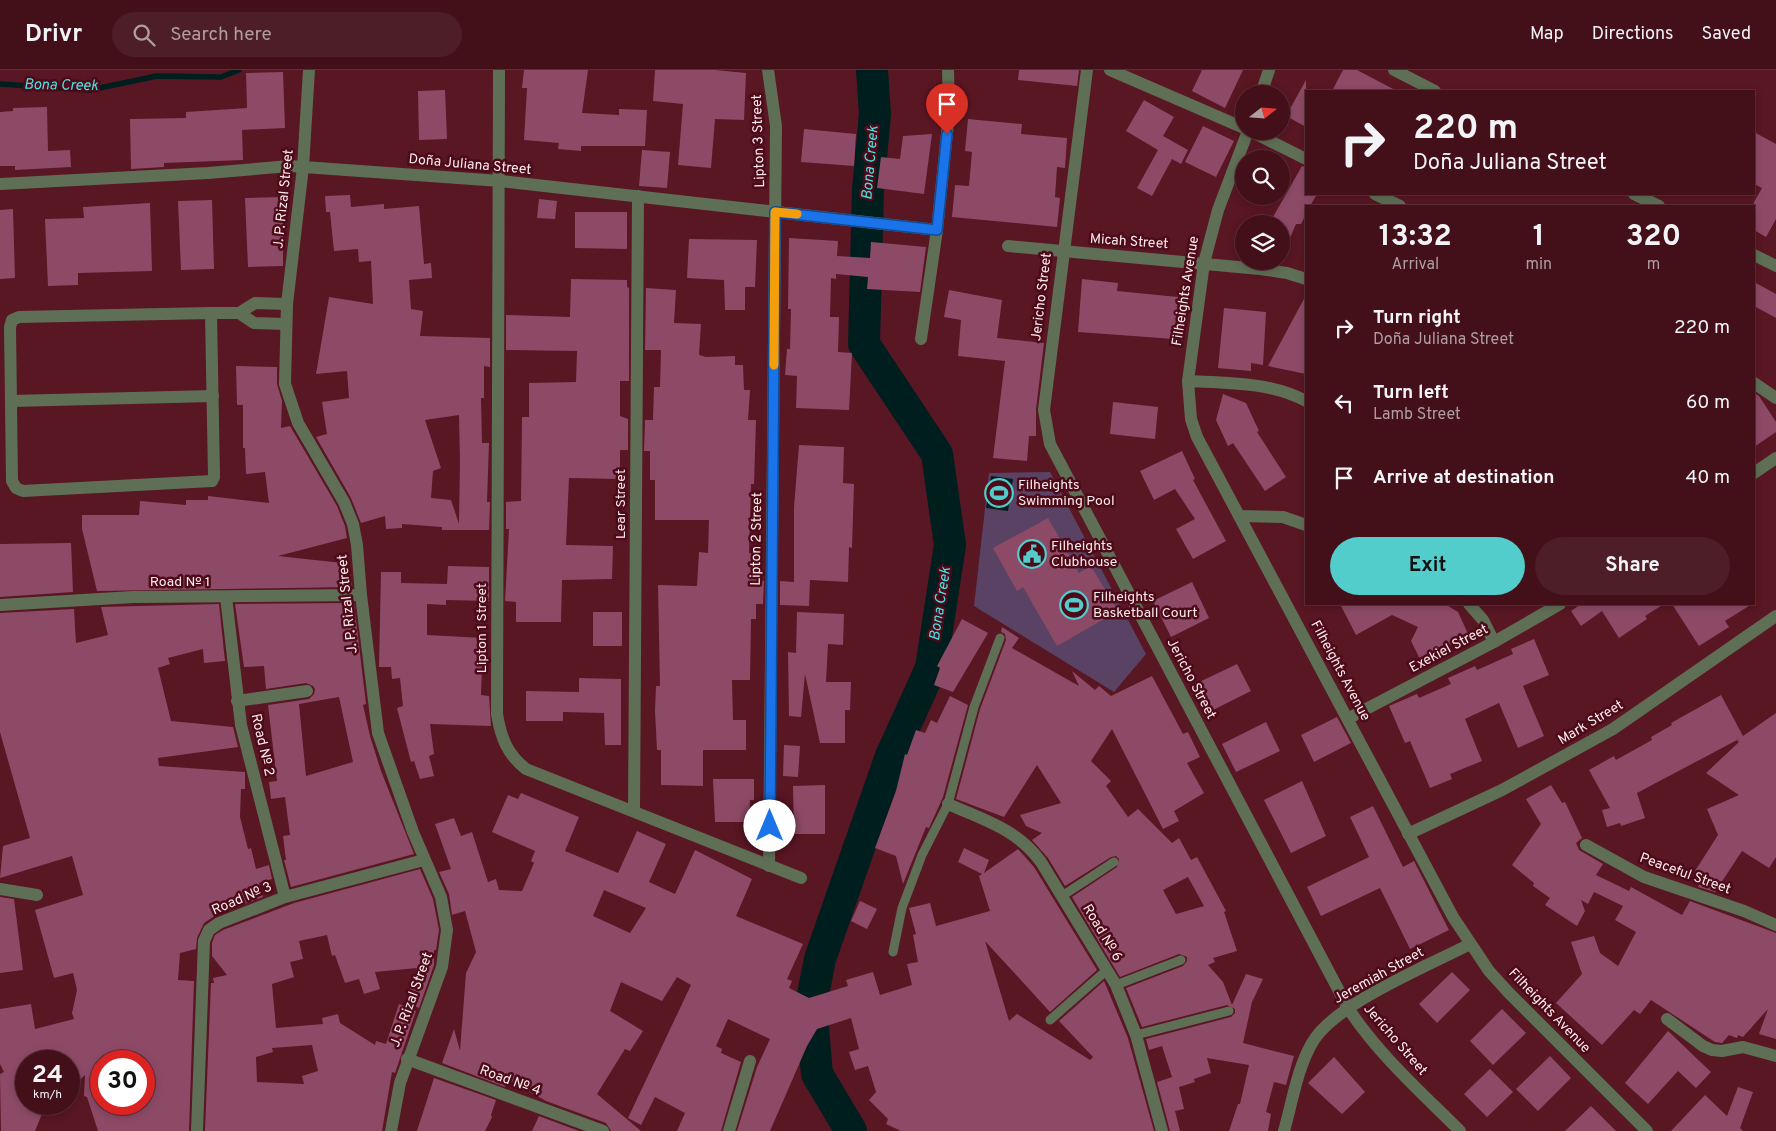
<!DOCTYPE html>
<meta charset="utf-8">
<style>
body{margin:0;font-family:Overpass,sans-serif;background:#4d1e27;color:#f1f3f6;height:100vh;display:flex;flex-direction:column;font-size:19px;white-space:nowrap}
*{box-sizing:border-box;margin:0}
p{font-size:16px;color:#af9da2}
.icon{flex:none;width:28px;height:28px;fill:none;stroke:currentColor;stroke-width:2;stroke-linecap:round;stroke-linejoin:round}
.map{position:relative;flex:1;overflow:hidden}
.panel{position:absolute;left:1305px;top:135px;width:450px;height:400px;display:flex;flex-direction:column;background:#43101a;border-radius:0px;box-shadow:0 2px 8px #0003,0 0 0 1px #5b3039}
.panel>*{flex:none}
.top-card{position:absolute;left:1305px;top:20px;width:450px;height:105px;border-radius:0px;box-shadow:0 2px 8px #0003,0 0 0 1px #5b3039;background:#43101a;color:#f1f3f6;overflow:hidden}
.needle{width:32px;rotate:73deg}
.buttons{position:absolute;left:1235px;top:15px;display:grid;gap:10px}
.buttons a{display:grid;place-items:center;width:55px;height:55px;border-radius:50%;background:#43101a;box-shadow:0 2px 8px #0003,0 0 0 1px #5b3039;font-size:25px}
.speed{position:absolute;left:15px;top:980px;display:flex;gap:10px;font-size:25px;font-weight:700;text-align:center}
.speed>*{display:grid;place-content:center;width:65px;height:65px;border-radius:50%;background:#43101a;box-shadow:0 2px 8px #0003,0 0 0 1px #5b3039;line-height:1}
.speed small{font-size:12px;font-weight:400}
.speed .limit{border:8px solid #d22;background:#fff;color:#111}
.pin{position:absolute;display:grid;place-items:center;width:42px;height:42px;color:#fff;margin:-51px -21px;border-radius:50% 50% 50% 0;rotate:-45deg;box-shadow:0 0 5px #0007}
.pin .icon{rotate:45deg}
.me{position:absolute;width:55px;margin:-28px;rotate:0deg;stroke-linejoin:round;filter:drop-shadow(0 0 4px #0008)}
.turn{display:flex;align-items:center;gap:18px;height:105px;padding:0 25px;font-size:22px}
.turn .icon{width:65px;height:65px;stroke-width:2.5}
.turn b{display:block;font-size:35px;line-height:42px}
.eta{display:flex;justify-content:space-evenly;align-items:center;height:85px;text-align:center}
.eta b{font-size:30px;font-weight:700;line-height:35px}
.action{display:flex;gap:10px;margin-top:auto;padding:10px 25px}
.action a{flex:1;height:58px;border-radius:30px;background:#52cdcc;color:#111;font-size:20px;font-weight:700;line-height:58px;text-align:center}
.action a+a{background:#4d1e27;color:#f1f3f6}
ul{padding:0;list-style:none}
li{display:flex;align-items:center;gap:15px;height:75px;padding:0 25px}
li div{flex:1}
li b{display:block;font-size:19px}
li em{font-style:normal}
header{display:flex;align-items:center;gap:30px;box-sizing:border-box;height:70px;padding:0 25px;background:#43101a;border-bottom:1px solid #5b3039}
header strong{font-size:24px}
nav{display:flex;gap:28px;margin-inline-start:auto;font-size:18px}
.search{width:350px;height:45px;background:#4d1e27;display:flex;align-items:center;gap:12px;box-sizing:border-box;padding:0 18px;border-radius:28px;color:#af9da2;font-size:19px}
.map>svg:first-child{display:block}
.green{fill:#594264}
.water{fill:#001e1e}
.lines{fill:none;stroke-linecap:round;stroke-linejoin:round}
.stream{stroke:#001e1e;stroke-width:5.5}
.river{stroke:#001e1e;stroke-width:32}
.building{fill:#8d4a67;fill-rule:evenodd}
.service{stroke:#5f6f55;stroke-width:9}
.minor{stroke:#5f6f55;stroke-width:12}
.route-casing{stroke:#114b97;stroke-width:12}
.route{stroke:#1a73e8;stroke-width:9}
.slow{stroke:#f59e0b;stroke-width:9}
.labels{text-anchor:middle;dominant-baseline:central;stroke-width:5;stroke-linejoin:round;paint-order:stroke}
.street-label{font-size:14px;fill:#fbeaeb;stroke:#4d0a19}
.poi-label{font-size:14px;fill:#fbeaeb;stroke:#4d0a19;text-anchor:start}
.water-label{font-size:15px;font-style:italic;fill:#46e5e4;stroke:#4d0a19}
</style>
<header>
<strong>Drivr</strong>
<div class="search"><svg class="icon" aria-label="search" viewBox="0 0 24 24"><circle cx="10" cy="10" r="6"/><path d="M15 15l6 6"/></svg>Search here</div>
<nav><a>Map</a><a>Directions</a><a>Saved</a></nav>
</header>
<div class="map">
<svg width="1776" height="1061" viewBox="0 0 1776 1061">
<rect width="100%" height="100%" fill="#591623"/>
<path class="green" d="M1050,402L1146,584L1114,622L974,536L989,403Z"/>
<path class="water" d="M991,406L1013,409L1008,441L986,438Z"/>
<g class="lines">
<path class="stream" d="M0,14L90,20L157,6L221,7L239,0"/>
<path class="river" d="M851,1061L817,1004L811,935L820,889L891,686L931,598L950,475L937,384L864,274L868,120L875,44L872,0"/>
</g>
<g class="building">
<path d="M524,0H588L582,43L619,45V39L647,40L645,76H581V81L558,79L559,73L524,70L527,18H522Z"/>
<path d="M655,0H715L746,3L744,50L715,49L711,98L678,95L683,34L653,31Z"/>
<path d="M1019,0H1079L1077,16L1018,10Z"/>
<path d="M1202,0H1243L1225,38L1192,21Z"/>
<path d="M1343,0H1357L1397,21H1332Z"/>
<path d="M283,2L285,58L242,60L243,90L164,93V97L131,99L130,49L186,48V42L247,38L246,3Z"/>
<path d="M1306,10V57L1286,46Z"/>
<path d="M445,20L447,69L419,70L418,21Z"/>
<path d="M1144,30L1174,47L1163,66L1188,80L1181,94L1172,89L1152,126L1137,118L1158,80L1126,61Z"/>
<path d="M47,37L48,81L70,80L71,97L15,100V96H0V42L13,41V38Z"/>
<path d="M968,49L1022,54L1021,64L1067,68L1065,98L1057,97L1055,127L1060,128L1057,157L952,147L955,115L969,116L972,82L965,81Z"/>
<path d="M1203,56L1234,71L1216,107L1185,92Z"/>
<path d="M804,59L856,64L854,96L801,92Z"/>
<path d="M1754,62L1776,74V149L1766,167L1754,160V132L1762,118L1754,114Z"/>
<path d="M932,64L924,124L877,118L881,87L900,89L903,66Z"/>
<path d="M642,80L670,82L667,118L639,116Z"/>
<path d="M1302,96L1306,97V124H1317L1310,136H1306V144L1301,154H1296L1281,189V154H1269Z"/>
<path d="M350,125L351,137L384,134V139L419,136L424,194L431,193L432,208L409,210L411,239L423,241L420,266L490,268V297L484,296V328H481L482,373H489L487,432H490L489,460H442V457L402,454V458L386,459L385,446L361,453L351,428L316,367L327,364L322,332L349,328L347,301L316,304L329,227L373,234L371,191L359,192L358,179L334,181L330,142H326L325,126ZM459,345L460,392L459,454L451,430L431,428L433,401L441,398L425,350Z"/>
<path d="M283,127V196L248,197L245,128Z"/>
<path d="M539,129L557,131L555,149L537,148Z"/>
<path d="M212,130L214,199L181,200L178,131Z"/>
<path d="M150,133L152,201L78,203V215L48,216L45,149L84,148L83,137Z"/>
<path d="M13,139L15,208L0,209V140Z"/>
<path d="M575,142H627V179L575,178Z"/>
<path d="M789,168L838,171L837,186L870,188L871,172L926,177L920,222L867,219L868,207L836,204V209L831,208L830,247H839L838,282L852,283L849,340L796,338L797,306L785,305L787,279H790L791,239H788Z"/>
<path d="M689,169L757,170L755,217H745V240H725L724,210L687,208Z"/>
<path d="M571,209L627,210V217L629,218V311H620V346L628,349V380H620V409L569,408L566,475L613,476L612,509L562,510L561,552H516V532L505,531L509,459H506V432L521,431L522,347H529V313L576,312L577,281L506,280V245L570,247Z"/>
<path d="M1082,209L1118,213L1117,221L1178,227L1174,269L1078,262Z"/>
<path d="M1754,212L1776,224V248L1754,236Z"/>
<path d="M646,218L676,220L674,253L701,254L699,285L706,287L735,286V295H743L744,320H750L748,350H756L754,414H751L749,483H759L758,511H764L763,534H756V549H751L750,610H732L733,650H746V680H703V716L661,715V680H657L655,641L656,616H660L658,515L697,516L699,482L708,483L709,450H655V410H650V381H644L645,350H653L654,317H660L661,280H645Z"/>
<path d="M949,220L1002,230L997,268L1044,273L1036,339V366H1029L1027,391L993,388L1005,291L958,286L961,250L944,247Z"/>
<path d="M1306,225V304L1268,296Z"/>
<path d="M1224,238L1266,242L1263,295L1251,293V301L1218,298Z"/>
<path d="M236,296L277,297V314L282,331L281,358L290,356L337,436L345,456L347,468L278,486L342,493L341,508L351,505L352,517L97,521L82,459V445H139L140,431L186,435V430H208V426L269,433L265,402L246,404L245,378H243V335H237Z"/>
<path d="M1754,323L1759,326L1776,352V362L1754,377Z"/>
<path d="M1223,324L1246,333L1259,361L1257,362L1286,407L1265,421L1233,373L1228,376L1216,350Z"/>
<path d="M1113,332L1158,337L1155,369L1110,364Z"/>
<path d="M799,375L844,377L843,413L854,414L852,478L849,477L848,512L810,510L809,536L780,535V511L794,512V437Z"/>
<path d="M1182,381L1195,409L1193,410L1226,471L1193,489L1176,459L1195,449L1175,419L1154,430L1140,401Z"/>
<path d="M1048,448L1079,503L1091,496L1118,541L1057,576L1023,517L1017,521L993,478Z"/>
<path d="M71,473L73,522L0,527V474Z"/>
<path d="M448,496L489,497V531L446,530V535L427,534V565L483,568L481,625L489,626L491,656L430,654L434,684L429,686L434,706L420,709L414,691L411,692L397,638L403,636L400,608L392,609L391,597H379L381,502H401V513L447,514Z"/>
<path d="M1192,512L1209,548L1171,567L1153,531Z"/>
<path d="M354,533L366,634L363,635L370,666L381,701L414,784L291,817L284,790H286L283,766L290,765L285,727L271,729L269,712L277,711L268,635L309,629L314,624L315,619L313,616L306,613L266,619L264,596L244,597L235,534ZM339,627L353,692L306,706L299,634Z"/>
<path d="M219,534L225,591L204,593L203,579L168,588L170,594L158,598L171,651L233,657L238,677L158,688L159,696L245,702V719H241L240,747L248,779L251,778L256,799L269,795L272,809L259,813L263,827L216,845L204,853L197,868L196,879L180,883L178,910L194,911L189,1061H98L87,1027L84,1026L85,1005L69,1020V991H26V1034H46L35,1061H1L0,1004L4,1002L0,994V939L31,934L35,959L74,949L72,943L77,920L73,903L54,908L35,840L83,825L72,786L0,808L3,776L30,768L0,662V543L74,539L76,573L108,565L101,537ZM101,991H144V1034H101Z"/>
<path d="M1340,534H1445L1458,542L1469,566L1420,589L1411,571L1418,557L1392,545L1356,565Z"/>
<path d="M1581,534H1664L1645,546L1647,549L1619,568L1602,541L1581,556L1571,541Z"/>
<path d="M1672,534H1752L1725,551L1729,557L1699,576Z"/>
<rect x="593" y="542" width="29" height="34"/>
<path d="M797,542L844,544L843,575L828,574L826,612H851L850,640H845V673H820L805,604L801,647L789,646L788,582L796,583Z"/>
<path d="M962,549L988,563L953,622L934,615L940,598L937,596Z"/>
<path d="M1002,557L1019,568L1012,578L1079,616L1072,601L1095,620L1099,616L1111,626L1152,606L1183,664L1188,662L1200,687L1187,693L1204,723L1174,741L1179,751L1163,759L1112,659L1091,691L1111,711L1106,716L1128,747L1138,739L1172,773L1179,768L1191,790L1197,787L1226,841L1224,842L1237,881L1213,888L1215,892L1208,895L1223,912L1232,935L1246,904L1263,909L1252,932L1243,973L1294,986L1286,1015L1274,1012L1266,1042L1271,1044L1268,1061H1229L1238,1034H1240L1249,995L1207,988L1211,1003L1194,1009L1195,1012L1179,1017L1184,1039L1175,1041L1180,1061H1170L1157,1012L1172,1007L1162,976L1149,980L1146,969L1231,947L1235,943V939L1227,935L1142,957L1126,918L1183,896L1187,891V887L1179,884L1120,907L1072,827L1117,797L1119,789L1116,786L1111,787L1065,816L1048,788L1032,770L1042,763L1026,756L1020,745L1061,733L1037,695L1004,747L956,729L980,639L1006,570L1005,564L1001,562ZM1188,807L1204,836L1176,844L1163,820Z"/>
<path d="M1534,569L1549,605L1523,616L1544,666L1518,678L1499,633L1465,649L1482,691L1450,704L1452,709L1430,718L1410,671L1405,673L1389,636L1417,624L1419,628L1451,614L1448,608L1475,596L1477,600L1513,584L1511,579Z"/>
<path d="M1237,594L1251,621L1207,643L1193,615Z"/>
<path d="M579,608L621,609V675H605L604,643L563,642V651H526V621L579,622Z"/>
<path d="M1721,625L1743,666L1776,643V787L1769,798L1742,781L1715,822L1698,817L1703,807L1695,801L1718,765L1707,739L1739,725L1706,703L1739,672L1737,670L1739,669L1637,723L1645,748L1621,756L1620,753L1607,757L1602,740L1610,738L1589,700L1614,686L1616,690L1652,670L1651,667L1672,655L1671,653Z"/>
<path d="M950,626L968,635L943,727L929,758L926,757L903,814L896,786L875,778L896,721L905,684L907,685L916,660L925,663L931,650L937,653Z"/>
<path d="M1337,647L1351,673L1314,692L1301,665Z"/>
<path d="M1266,652L1280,681L1236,702L1222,674Z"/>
<path d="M784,675L800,676L798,707L783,706Z"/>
<path d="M713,709H754V730H750L749,752H715Z"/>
<path d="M1302,711L1326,766L1291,783L1264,730Z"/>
<path d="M825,715V764H794L793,716Z"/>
<path d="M1551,715L1562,733L1565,732L1582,768L1576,773L1579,780L1603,794L1596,805L1629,821L1631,817L1682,845L1690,831L1776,863V969L1759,964L1768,939L1743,967L1738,965L1737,968L1729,965L1722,973L1715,972L1651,930L1640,944L1634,940L1602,975L1556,933L1582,904L1571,872L1594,866L1600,883L1618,896L1636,862L1615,850L1623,836L1594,822L1588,834L1581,830L1585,841L1577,856L1545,835L1550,828L1533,816L1534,813L1512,795L1541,754L1526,729Z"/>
<path d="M521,723L579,747L565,781L618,803L637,761L666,774L649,812L675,824L695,780L752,809L736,846L803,874L787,909L792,911L789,918L809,928L848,916L846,910L873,902L880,925L912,915L907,894L918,892L913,865L916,864L909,838L930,833L936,856L990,841L979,806L982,804L958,792L964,778L989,790L984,803L1018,779L1034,797L1097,900L1050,942L985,871L1009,951L1017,944L1090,990L1093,987L1059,951L1104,911L1128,968L1154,1061H901L886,1054L888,1049L869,1030L876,1022L868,996L855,1000L849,982L859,979L851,948L817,959L807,976L770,1061H737L757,997L770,969L728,949L716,976L722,979L721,983L741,992L721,1061H677L685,1043L655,1027L641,1055L628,1048L691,915L677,907L662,931L621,912L610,941L643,961L630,981L625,979L597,1024L641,1061H611L606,1053L546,1031L508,1010L505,1017L442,993L454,959L460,981L466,903L476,882L465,841L452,845L449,824L439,802L451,799L435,754L454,748L461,766L472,762L488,812L496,809L499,820L522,821L534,793L531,791L535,781L492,762L508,725L518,729ZM604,820L646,838L630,863L593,846Z"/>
<path d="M1373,736L1403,797L1414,791L1449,860L1410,879L1380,818L1321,846L1307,817L1369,787L1350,747Z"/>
<path d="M420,799L433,829L439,860L436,880H434V895L419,938L406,932L417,898L375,902L380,919L364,924L359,909L345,913L335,885L332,886L327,865L299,871L303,889L290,892L294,907L272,914L276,958L323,954L322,948L338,944L340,953L375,975L376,971L386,974L399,934L416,941L395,1003L392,1002L382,1061H205L211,913H214L213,908L227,905L212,886V873L215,865L223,860L294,833ZM312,975L318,1001L302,1006L304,1014L257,1012L256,987L273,982L272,978Z"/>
<path d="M0,827L14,829L23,900L0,903Z"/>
<path d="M860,831L877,839L867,859L851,851Z"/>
<path d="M1452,902L1470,920L1437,953L1419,934Z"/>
<path d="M1502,939L1526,963L1493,995L1470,971Z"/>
<path d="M1668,961L1711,1002L1696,1018L1678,1001L1648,1034L1625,1013Z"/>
<path d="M1550,986L1571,1008L1538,1041L1516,1019Z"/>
<path d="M1334,987L1365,1022L1342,1044L1308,1013Z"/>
<path d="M1490,999L1513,1022L1487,1047L1464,1024Z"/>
<path d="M434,1008L496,1030L491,1045L492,1047L485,1061H417Z"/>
<path d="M1738,1017L1753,1022L1740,1058L1743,1061H1671L1705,1025L1727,1046Z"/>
<path d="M1591,1036L1616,1061H1565Z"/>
<path d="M539,1046L579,1061H532Z"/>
</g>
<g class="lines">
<g class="service">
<path d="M1062,826L1114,792"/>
<path d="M893,882L902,838L922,785L948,734L974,637L1000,568"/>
<path d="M1116,915L1181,890"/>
<path d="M1050,950L1107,900"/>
<path d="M1136,965L1229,941"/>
</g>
<g class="minor">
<path d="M309,0L303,97L287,234L285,314L298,353L344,432L353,454L357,475L361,525L378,663L413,762L441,827L447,860L442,897L400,1013L391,1061"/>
<path d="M499,0L497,644C501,668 507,684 526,699L801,808"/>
<path d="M768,0L776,56L769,796"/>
<path d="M1087,0L1044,340L1050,374L1348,938C1378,984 1421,1022 1460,1061"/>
<path d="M1110,0L1244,58"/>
<path d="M1394,0L1435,21"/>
<path d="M1261,24L1269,0"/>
<path d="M1248,61L1218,140L1204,193L1188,311L1191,349L1197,367L1453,847L1489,901L1509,923L1647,1061"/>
<path d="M1250,61L1306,89"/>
<path d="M0,114L208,103L290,96L500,111L937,160"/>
<path d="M1375,124L1400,136"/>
<path d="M1634,124L1659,136"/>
<path d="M1008,176L1260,199L1287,203L1306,209"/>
<path d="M1754,185L1776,196"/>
<path d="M211,243L214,407L212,411L23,421L16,418L12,411L10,257L12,250L19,247L211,243H239L255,233L287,234"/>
<path d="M239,243L254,253L286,254"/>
<path d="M921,269L937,160L949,44L948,0"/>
<path d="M1188,311C1228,313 1270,312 1306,331"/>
<path d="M1754,313L1776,328"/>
<path d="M11,331L213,326"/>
<path d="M1754,403L1776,388"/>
<path d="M1239,446L1283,447L1306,455"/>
<path d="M226,527L241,655L285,827"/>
<path d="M1469,534L1483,550L1494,572"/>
<path d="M0,535L133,527L361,525"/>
<path d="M237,631L307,621"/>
<path d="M1349,648L1494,572L1560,534"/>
<path d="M948,734C984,750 1017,759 1041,792L1116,915L1136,965L1162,1061"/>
<path d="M634,741L638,126"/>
<path d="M1408,764L1502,720L1613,659L1776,546"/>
<path d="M1586,775L1644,807L1744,841L1776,855"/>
<path d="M0,819L37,825"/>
<path d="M1667,949L1703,976L1712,980L1722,981L1743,977L1776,986"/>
<path d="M407,989L603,1061"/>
<path d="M197,1061L204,871L209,860L219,853L285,827L424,790"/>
<path d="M729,1061L750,991"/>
<path d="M1284,1061C1292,1033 1297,999 1312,973C1334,934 1428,896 1470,874"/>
</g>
</g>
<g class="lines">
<defs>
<path id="route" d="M770,756L775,142L937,160L947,64"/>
</defs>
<use href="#route" class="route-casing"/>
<use href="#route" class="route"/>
<path class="slow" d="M774,295L775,142L797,144"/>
</g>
<defs>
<symbol id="stadium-ring" viewBox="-11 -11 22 22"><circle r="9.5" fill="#4d0a19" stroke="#52cdcc" stroke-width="1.5"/><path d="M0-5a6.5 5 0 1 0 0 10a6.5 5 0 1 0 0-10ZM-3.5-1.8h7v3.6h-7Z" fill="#52cdcc"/></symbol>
<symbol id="civic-ring" viewBox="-11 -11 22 22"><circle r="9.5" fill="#4d0a19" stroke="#52cdcc" stroke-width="1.5"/><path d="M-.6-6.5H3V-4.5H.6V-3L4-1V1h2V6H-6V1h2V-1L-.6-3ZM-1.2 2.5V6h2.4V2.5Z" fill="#52cdcc"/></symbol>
</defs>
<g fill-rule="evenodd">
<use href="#stadium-ring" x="983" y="407" width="32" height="32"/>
<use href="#civic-ring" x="1016" y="468" width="32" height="32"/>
<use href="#stadium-ring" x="1058" y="519" width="32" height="32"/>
</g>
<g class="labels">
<g class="street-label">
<text transform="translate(759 71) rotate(-92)">Lipton 3 Street</text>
<text transform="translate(470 95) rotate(5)">Doña Juliana Street</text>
<text transform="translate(284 129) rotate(-84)">J. P. Rizal Street</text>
<text transform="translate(1129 172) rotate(4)">Micah Street</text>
<text transform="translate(1186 221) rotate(-81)">Filheights Avenue</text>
<text transform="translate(1042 227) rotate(-83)">Jericho Street</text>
<text transform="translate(621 434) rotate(-90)">Lear Street</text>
<text transform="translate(757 469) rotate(-89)">Lipton 2 Street</text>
<text x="180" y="512">Road № 1</text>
<text transform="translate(348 534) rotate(-96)">J. P. Rizal Street</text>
<text transform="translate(482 558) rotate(-90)">Lipton 1 Street</text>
<text transform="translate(1449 579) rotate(-28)">Exekiel Street</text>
<text transform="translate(1340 601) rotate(62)">Filheights Avenue</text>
<text transform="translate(1191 609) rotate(62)">Jericho Street</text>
<text transform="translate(1591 653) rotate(-31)">Mark Street</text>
<text transform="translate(262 675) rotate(77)">Road № 2</text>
<text transform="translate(1685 804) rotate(20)">Peaceful Street</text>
<text transform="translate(242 829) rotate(-23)">Road № 3</text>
<text transform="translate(1102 863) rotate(59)">Road № 6</text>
<text transform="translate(1379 906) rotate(-29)">Jeremiah Street</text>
<text transform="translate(412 930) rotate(-70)">J. P. Rizal Street</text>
<text transform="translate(1549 941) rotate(46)">Filheights Avenue</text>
<text transform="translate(1395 970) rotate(49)">Jericho Street</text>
<text transform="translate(510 1011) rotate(20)">Road № 4</text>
</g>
<g class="poi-label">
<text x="1018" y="415">Filheights<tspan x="1018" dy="16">Swimming Pool</tspan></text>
<text x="1051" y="476">Filheights<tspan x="1051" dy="16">Clubhouse</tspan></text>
<text x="1093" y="527">Filheights<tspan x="1093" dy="16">Basketball Court</tspan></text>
</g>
<g class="water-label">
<text transform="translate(61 16) rotate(1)">Bona Creek</text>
<text transform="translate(871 93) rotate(-85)">Bona Creek</text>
<text transform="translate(941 534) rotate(-81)">Bona Creek</text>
</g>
</g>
</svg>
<div class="buttons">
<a><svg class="needle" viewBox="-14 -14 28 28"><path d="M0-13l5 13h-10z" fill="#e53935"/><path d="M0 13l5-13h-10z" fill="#af9da2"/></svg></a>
<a><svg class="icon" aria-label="search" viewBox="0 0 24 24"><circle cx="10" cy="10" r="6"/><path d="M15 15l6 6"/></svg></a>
<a><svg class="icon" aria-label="layers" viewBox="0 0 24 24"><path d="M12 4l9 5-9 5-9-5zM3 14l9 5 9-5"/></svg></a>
</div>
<div class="speed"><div>24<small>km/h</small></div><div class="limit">30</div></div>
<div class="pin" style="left:947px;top:64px;background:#d93025"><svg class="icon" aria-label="arrive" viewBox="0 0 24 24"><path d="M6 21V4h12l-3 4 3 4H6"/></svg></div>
<svg class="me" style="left:770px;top:756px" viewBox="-20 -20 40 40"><circle r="19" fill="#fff"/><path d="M0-13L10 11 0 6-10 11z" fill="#1a73e8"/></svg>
<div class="top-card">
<div class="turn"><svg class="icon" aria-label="right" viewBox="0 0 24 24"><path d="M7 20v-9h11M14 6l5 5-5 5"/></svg><div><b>220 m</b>Doña Juliana Street</div></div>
</div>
<section class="panel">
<div class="eta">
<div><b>13:32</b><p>Arrival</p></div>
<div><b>1</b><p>min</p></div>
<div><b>320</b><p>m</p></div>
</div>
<ul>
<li><svg class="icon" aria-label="right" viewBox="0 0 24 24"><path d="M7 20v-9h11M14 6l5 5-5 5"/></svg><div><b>Turn right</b><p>Doña Juliana Street</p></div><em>220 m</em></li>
<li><svg class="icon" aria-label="left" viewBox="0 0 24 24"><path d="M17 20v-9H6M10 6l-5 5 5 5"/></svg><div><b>Turn left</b><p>Lamb Street</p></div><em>60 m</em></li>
<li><svg class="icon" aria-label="arrive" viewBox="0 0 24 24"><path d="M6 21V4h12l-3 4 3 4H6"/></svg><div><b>Arrive at destination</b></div><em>40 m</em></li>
</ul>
<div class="action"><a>Exit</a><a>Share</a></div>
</section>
</div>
